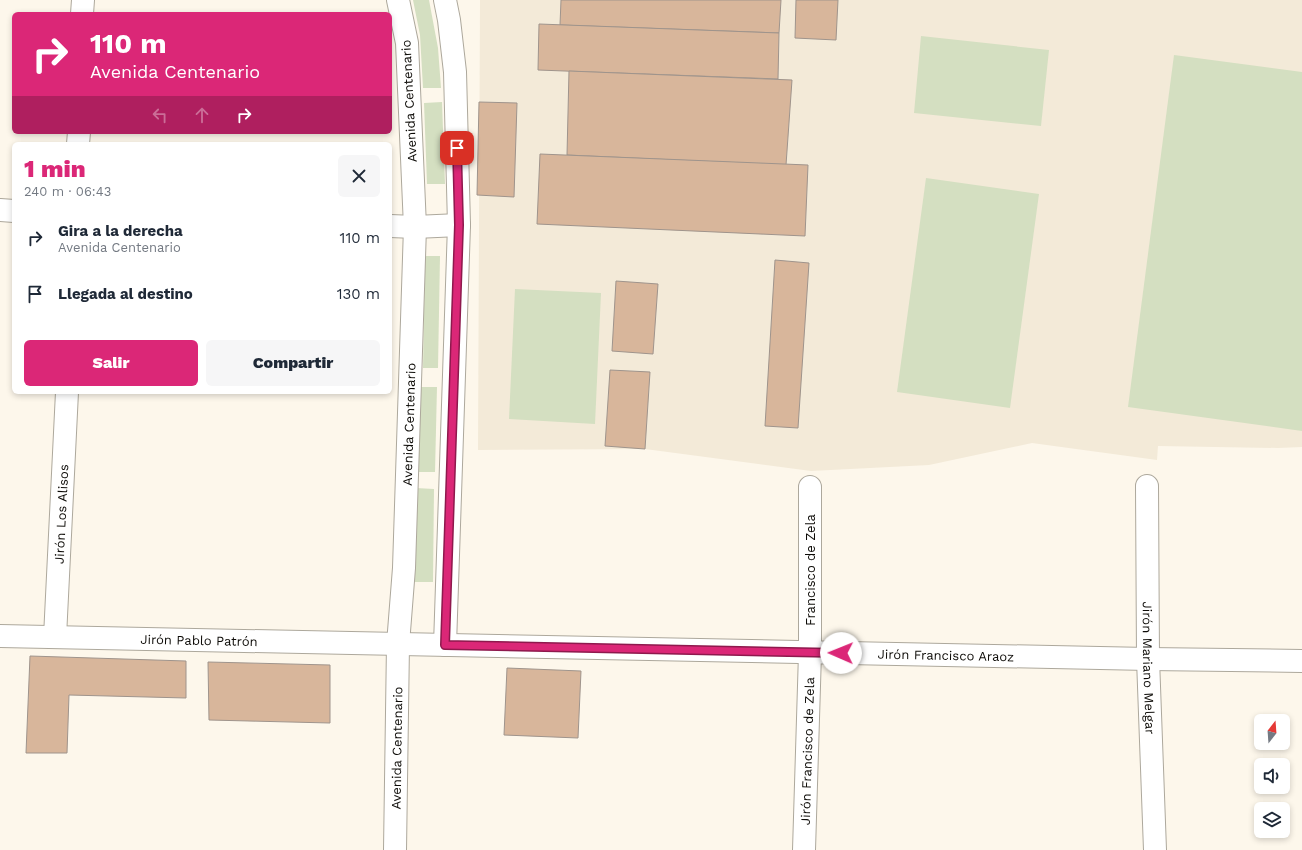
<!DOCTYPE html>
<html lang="es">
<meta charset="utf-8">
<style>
body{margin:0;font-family:"Work Sans",sans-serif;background:#f6f6f7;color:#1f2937;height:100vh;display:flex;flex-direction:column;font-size:15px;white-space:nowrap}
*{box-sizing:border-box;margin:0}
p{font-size:13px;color:#747a83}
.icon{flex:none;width:22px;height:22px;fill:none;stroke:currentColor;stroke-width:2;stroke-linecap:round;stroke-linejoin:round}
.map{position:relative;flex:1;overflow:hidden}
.sheet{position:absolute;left:12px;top:142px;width:380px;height:252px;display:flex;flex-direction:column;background:#fff;border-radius:6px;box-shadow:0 2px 6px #0003}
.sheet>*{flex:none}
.guide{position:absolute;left:12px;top:12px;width:380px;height:122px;border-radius:6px;box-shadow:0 2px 6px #0003;background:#db2777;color:#fff;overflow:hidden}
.needle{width:26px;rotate:17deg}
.tools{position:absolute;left:1254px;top:714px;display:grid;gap:8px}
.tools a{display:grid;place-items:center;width:36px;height:36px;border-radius:6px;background:#fff;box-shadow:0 2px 6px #0003;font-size:20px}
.pin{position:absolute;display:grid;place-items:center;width:34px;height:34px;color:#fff;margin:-17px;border-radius:8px;box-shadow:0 2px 6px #0006}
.me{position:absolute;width:44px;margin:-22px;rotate:271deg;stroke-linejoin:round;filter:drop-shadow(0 0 3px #0008)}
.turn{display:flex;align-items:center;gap:14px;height:84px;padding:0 12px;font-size:18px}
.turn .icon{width:52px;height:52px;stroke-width:2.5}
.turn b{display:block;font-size:28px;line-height:34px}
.lanes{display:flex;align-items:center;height:38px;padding:0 12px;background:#0003;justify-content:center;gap:20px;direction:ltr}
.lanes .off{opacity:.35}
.round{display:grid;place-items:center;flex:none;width:42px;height:42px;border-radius:6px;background:#f6f6f7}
.headline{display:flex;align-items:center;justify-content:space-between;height:68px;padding:0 12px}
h1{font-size:24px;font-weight:800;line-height:30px;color:#db2777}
.button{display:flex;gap:8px;margin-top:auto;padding:8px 12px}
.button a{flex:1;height:46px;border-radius:6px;background:#db2777;color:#fff;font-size:16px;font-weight:800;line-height:46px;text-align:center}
.button a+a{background:#f6f6f7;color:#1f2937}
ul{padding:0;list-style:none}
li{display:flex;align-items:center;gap:12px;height:56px;padding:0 12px}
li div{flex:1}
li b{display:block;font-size:15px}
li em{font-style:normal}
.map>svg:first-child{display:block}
.built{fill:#f3ead8}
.green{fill:#d4dfc1}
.building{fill:#d8b69b;stroke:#9f948c}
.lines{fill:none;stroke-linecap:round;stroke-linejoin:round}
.street-casing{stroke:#ada89c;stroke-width:24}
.secondary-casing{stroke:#ada89c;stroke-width:24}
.street{stroke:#fff;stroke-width:22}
.secondary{stroke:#fff;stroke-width:22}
.route-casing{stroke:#8e194d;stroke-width:10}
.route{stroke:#db2777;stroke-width:7}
.labels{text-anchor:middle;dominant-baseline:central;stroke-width:3.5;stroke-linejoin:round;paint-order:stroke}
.street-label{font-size:13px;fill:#0d0b07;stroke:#fff}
</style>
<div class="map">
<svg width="1302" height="850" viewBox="0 0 1302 850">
<rect width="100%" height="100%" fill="#fdf7eb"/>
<path class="built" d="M480,0H1302V447L1278,448L1158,446L1157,460L1032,443L929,465L811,471L645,449L478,450Z"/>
<g class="green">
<path d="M413,0H429L438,48L441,88H423L420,35Z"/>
<path d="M921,36L1049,50L1041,126L914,113Z"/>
<path d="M1174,55L1302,72V431L1128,407Z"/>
<path d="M442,102L445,184H427L424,103Z"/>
<path d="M926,178L1039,194L1010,408L897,392Z"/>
<path d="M425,256H440L438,368H423Z"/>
<path d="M515,289L601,293L595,424L509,419Z"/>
<path d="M419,387H437L435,472H418Z"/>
<path d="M416,488L434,489L433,582H415Z"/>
</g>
<g class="building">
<path d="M561,0H781L779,33L560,25Z"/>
<path d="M796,0H838L836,40L795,38Z"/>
<path d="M539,24L779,33L778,79L538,70Z"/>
<path d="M569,71L792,80L786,165L567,155Z"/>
<path d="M479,102L517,103L514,197L477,195Z"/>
<path d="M540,154L808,165L805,236L537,224Z"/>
<path d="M775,260L809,263L798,428L765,426Z"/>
<path d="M616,281L658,284L653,354L612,351Z"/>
<path d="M610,370L650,372L645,449L605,446Z"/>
<path d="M30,656L186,661V698L69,695L67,753H26Z"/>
<path d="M208,662L330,665V723L209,720Z"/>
<path d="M507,668L581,671L578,738L504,735Z"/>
</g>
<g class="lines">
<defs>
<g id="street">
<path d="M82,14L83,0"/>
<path d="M78,144L79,132"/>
<path d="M0,210L14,211"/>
<path d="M390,226L415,227L459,225"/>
<path id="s1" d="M1147,486L1148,659L1155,850"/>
<path id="s2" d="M55,637L67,392"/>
<path id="s3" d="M804,850L810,653V487"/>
</g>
<g id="secondary">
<path d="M445,0L449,20L455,72L459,225L445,645"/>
<path id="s4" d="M0,636L1148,659L1302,661"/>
<path id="s5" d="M395,850L398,644L404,568L415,227L407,43L398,0"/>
</g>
</defs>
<use href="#street" class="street-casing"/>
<use href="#secondary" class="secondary-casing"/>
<use href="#street" class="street"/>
<use href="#secondary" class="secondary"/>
</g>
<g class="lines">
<defs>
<path id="route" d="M457,148L459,225L445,645L841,653"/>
</defs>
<use href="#route" class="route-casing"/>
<use href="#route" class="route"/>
</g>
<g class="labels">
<g class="street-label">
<text transform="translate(409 101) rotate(-93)">Avenida Centenario</text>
<text stroke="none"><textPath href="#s5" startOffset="426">Avenida Centenario</textPath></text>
<text stroke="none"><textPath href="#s2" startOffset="123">Jirón Los Alisos</textPath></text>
<text transform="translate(810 570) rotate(-90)">Francisco de Zela</text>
<text stroke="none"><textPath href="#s4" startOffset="199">Jirón Pablo Patrón</textPath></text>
<text stroke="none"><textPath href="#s4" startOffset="946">Jirón Francisco Araoz</textPath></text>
<text stroke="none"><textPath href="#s1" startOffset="182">Jirón Mariano Melgar</textPath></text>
<text stroke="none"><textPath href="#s5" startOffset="102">Avenida Centenario</textPath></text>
<text stroke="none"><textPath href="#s3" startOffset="99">Jirón Francisco de Zela</textPath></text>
</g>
</g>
</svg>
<div class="tools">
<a><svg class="needle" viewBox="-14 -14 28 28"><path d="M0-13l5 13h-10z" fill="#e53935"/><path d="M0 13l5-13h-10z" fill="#747a83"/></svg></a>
<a><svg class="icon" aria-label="sound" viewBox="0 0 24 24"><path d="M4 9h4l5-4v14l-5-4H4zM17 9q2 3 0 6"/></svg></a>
<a><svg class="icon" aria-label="layers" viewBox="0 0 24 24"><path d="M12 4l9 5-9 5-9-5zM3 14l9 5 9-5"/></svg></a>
</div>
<div class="pin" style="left:457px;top:148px;background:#d93025"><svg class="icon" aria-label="arrive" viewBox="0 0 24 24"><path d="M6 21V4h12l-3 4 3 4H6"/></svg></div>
<svg class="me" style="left:841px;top:653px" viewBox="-20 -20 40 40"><circle r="19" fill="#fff"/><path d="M0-13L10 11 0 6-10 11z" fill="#db2777"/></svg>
<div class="guide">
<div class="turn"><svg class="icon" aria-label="right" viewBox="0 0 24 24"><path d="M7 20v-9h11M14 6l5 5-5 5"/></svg><div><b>110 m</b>Avenida Centenario</div></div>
<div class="lanes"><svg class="icon off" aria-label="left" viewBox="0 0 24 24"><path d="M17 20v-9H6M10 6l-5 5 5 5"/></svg><svg class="icon off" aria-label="ahead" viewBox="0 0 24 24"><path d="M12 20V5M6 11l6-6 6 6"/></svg><svg class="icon" aria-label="right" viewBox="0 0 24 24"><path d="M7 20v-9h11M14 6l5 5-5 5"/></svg></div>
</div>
<section class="sheet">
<div class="headline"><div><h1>1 min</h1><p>240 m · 06:43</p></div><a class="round"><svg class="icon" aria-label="close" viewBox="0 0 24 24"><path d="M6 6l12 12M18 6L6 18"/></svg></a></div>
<ul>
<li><svg class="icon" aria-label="right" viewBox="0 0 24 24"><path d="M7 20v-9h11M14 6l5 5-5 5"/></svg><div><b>Gira a la derecha</b><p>Avenida Centenario</p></div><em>110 m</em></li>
<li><svg class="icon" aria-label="arrive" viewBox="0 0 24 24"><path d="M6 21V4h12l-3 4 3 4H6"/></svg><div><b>Llegada al destino</b></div><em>130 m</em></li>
</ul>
<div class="button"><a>Salir</a><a>Compartir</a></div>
</section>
</div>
